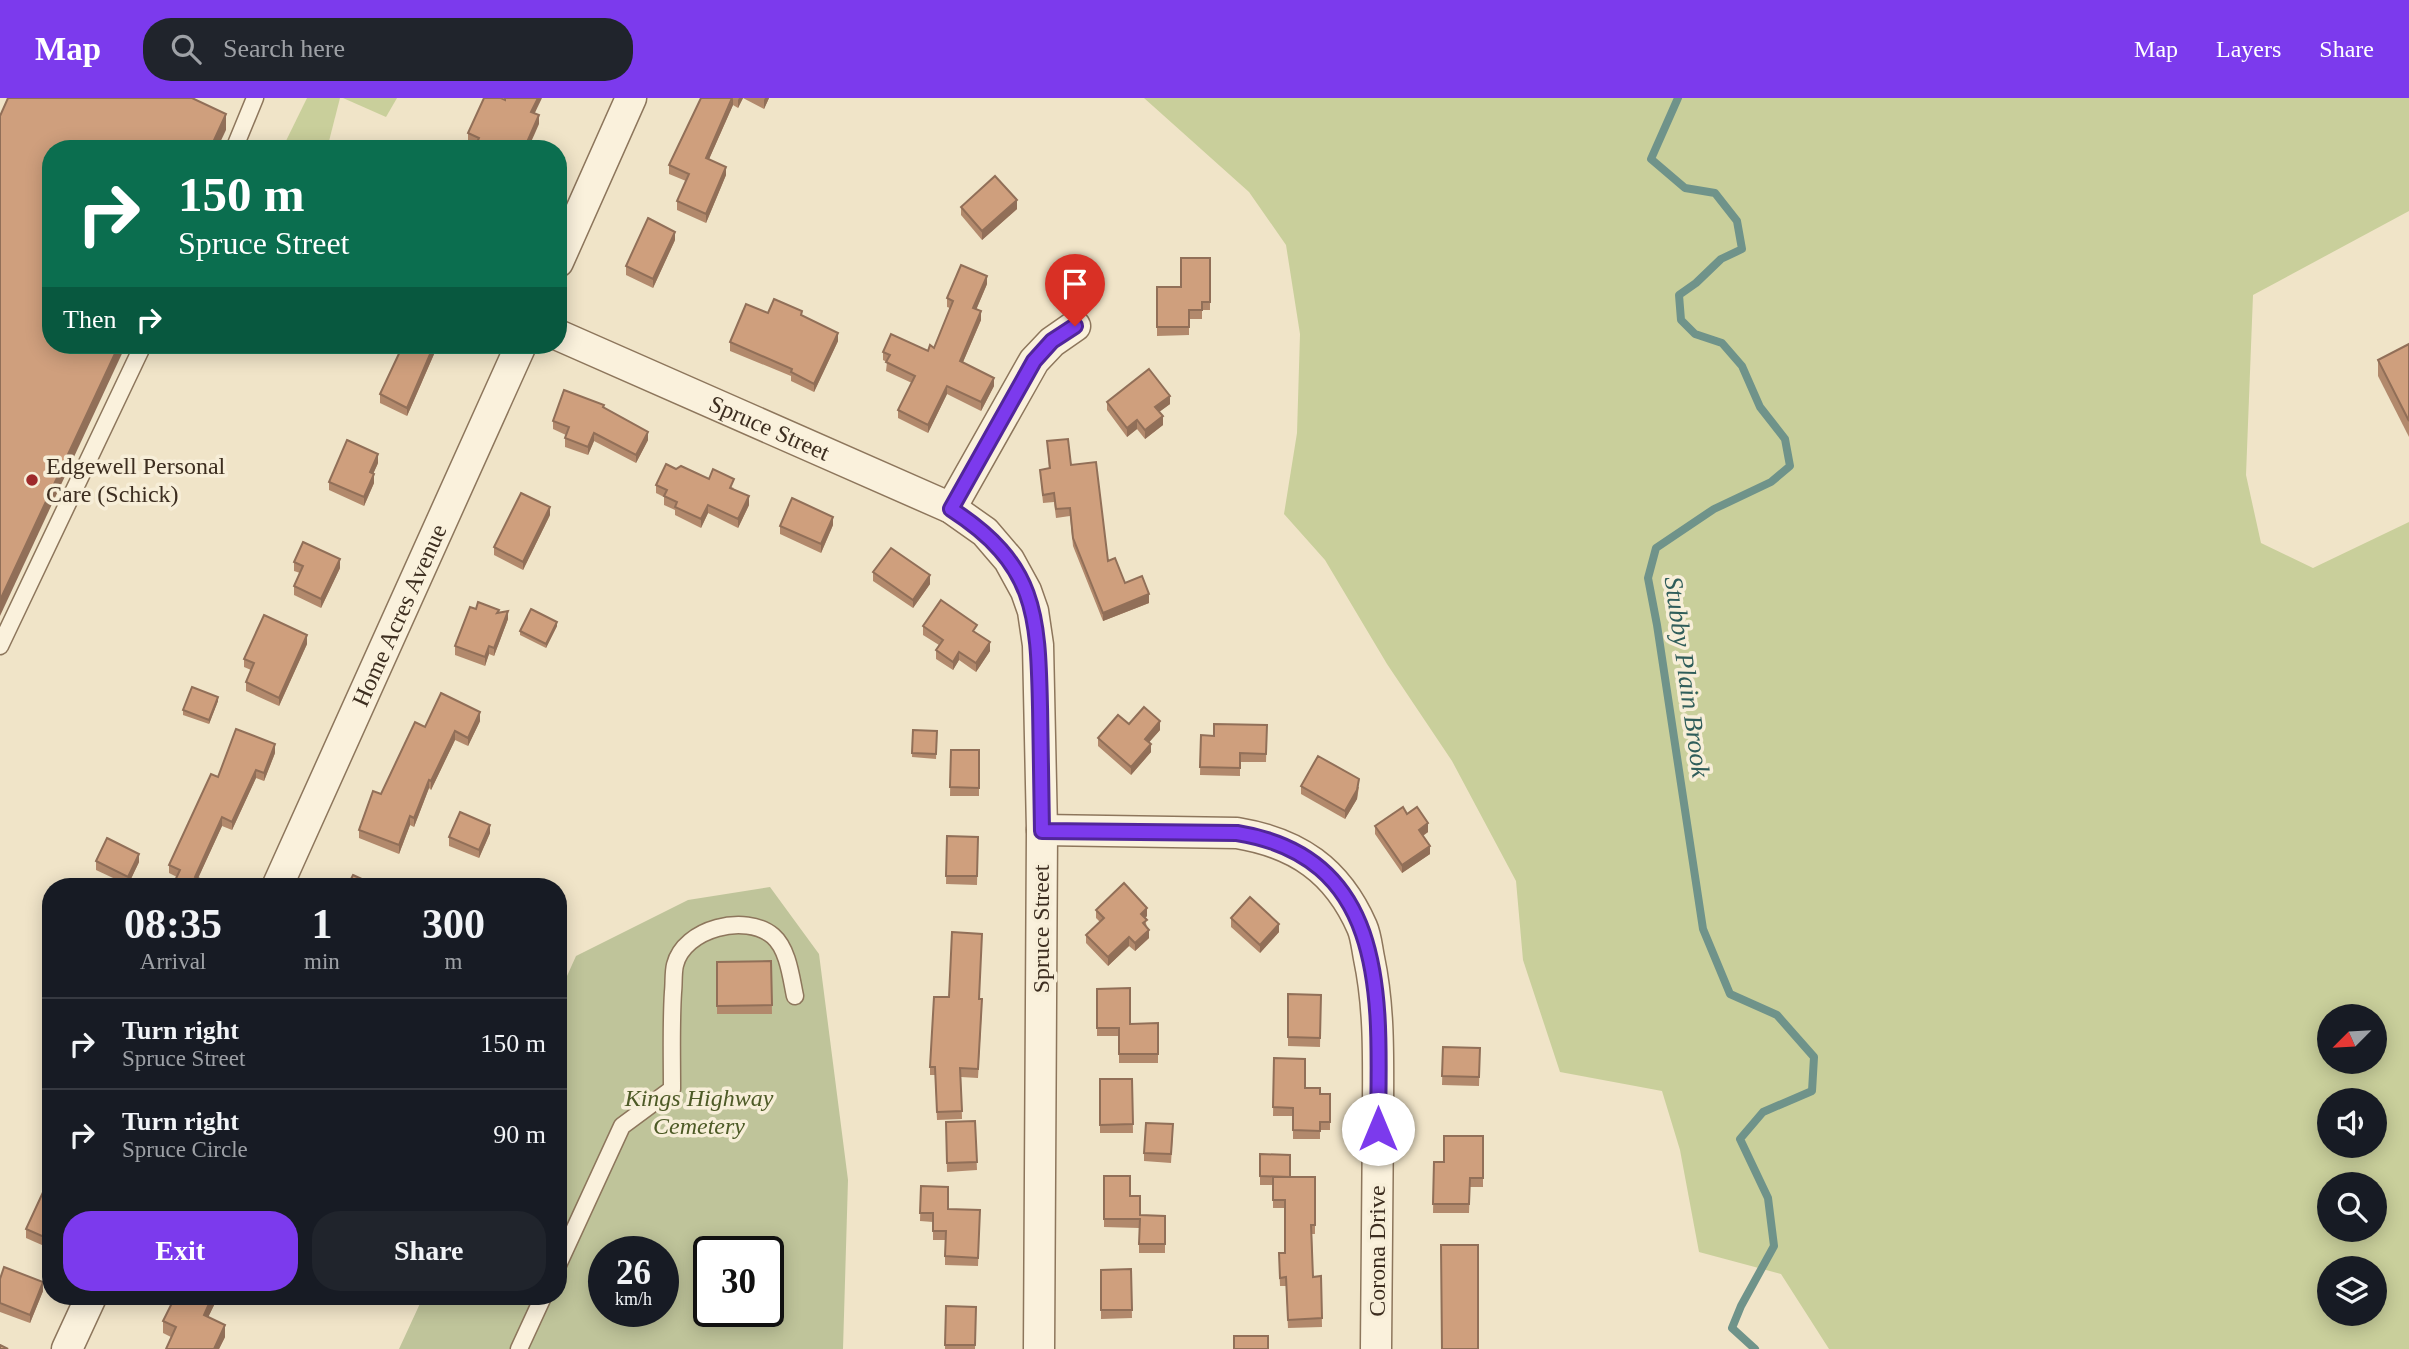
<!DOCTYPE html>
<style>
body{margin:0;font-family:Georgia,serif;background:#20242c;color:#f1f3f6;height:100vh;display:flex;flex-direction:column;font-size:26px;white-space:nowrap}
*{box-sizing:border-box;margin:0}
p{font-size:23px;color:#9ea1a6}
.icon{flex:none;width:38px;height:38px;fill:none;stroke:currentColor;stroke-width:2;stroke-linecap:round;stroke-linejoin:round}
.map{position:relative;flex:1;overflow:hidden}
.panel{position:absolute;left:42px;top:780px;width:525px;height:427px;display:flex;flex-direction:column;background:#171b24;border-radius:28px;box-shadow:0 4px 18px #0003}
.panel>*{flex:none}
.hud{position:absolute;left:42px;top:42px;width:525px;height:214px;border-radius:28px;box-shadow:0 4px 18px #0003;background:#0b6e4f;color:#fff;overflow:hidden}
.needle{width:46px;rotate:246deg}
.buttons{position:absolute;left:2317px;top:906px;display:grid;gap:14px}
.buttons a{display:grid;place-items:center;width:70px;height:70px;border-radius:50%;background:#171b24;box-shadow:0 4px 18px #0003;font-size:35px}
.speed{position:absolute;left:588px;top:1138px;display:flex;gap:14px;font-size:35px;font-weight:700;text-align:center}
.speed>*{display:grid;place-content:center;width:91px;height:91px;border-radius:50%;background:#171b24;box-shadow:0 4px 18px #0003;line-height:1}
.speed small{font-size:18px;font-weight:400}
.speed .limit{border:4px solid #111;border-radius:10px;background:#fff;color:#111}
.pin{position:absolute;display:grid;place-items:center;width:60px;height:60px;color:#fff;margin:-72px -30px;border-radius:50% 50% 50% 0;rotate:-45deg;box-shadow:0 0 7px #0007}
.pin .icon{rotate:45deg}
.me{position:absolute;width:77px;margin:-38px;rotate:0deg;stroke-linejoin:round;filter:drop-shadow(0 0 5px #0008)}
.turn{display:flex;align-items:center;gap:24px;height:147px;padding:0 21px;font-size:32px}
.turn .icon{width:91px;height:91px;stroke-width:2.5}
.turn b{display:block;font-size:49px;line-height:60px}
.then{display:flex;align-items:center;height:66px;padding:0 21px;background:#0003;gap:14px;font-size:26px}
.eta{display:flex;justify-content:space-evenly;align-items:center;height:119px;text-align:center}
.eta b{font-size:42px;font-weight:800;line-height:49px}
.action{display:flex;gap:14px;margin-top:auto;padding:14px 21px}
.action a{flex:1;height:80px;border-radius:28px;background:#7c3aed;color:#fff;font-size:28px;font-weight:800;line-height:80px;text-align:center}
.action a+a{background:#20242c;color:#f1f3f6}
ul{padding:0;list-style:none}
li{display:flex;align-items:center;gap:21px;height:91px;padding:0 21px;border-top:2px solid #363941}
li div{flex:1}
li b{display:block;font-size:26px}
li em{font-style:normal}
header{display:flex;align-items:center;gap:42px;box-sizing:border-box;height:98px;padding:0 35px;background:#7c3aed;color:#fff}
header strong{font-size:33px}
nav{display:flex;gap:38px;margin-inline-start:auto;font-size:24px}
.search{width:490px;height:63px;background:#20242c;display:flex;align-items:center;gap:18px;box-sizing:border-box;padding:0 24px;border-radius:28px;color:#9ea1a6;font-size:26px}
.map>svg:first-child{display:block}
.green{fill:#c9cf9b;fill-rule:evenodd}
.cemetery{fill:#bfc49a;fill-rule:evenodd}
.lines{fill:none;stroke-linecap:round;stroke-linejoin:round}
.stream{stroke:#6f938a;stroke-width:8}
.service-casing{stroke:#8d765c;stroke-width:19}
.minor-casing{stroke:#8d765c;stroke-width:33}
.service{stroke:#faf1dc;stroke-width:16}
.minor{stroke:#faf1dc;stroke-width:30}
.wall{fill:#b2896c}
.shaded-wall{fill:#916f58}
.building{fill:#cf9f7d;stroke:#916f58;stroke-width:2}
.route-casing{stroke:#51269a;stroke-width:18}
.route{stroke:#7c3aed;stroke-width:12}
.poi-dot{fill:#9e2a2b;stroke:#f7eed8;stroke-width:2.5}
.labels{text-anchor:middle;dominant-baseline:central;stroke-width:7;stroke-linejoin:round;paint-order:stroke}
.street-label{font-size:24px;fill:#3d2e20;stroke:#f7eed8}
.poi-label{font-size:24px;fill:#3d2e20;stroke:#f7eed8;text-anchor:start}
.park-label{font-size:24px;font-style:italic;fill:#4d5a26;stroke:#f7eed8}
.water-label{font-size:26px;font-style:italic;fill:#2f5d5a;stroke:#f7eed8}
</style>
<header>
<strong>Map</strong>
<div class="search"><svg class="icon" aria-label="search" viewBox="0 0 24 24"><circle cx="10" cy="10" r="6"/><path d="M15 15l6 6"/></svg>Search here</div>
<nav><a>Map</a><a>Layers</a><a>Share</a></nav>
</header>
<div class="map">
<svg width="2409" height="1251" viewBox="0 0 2409 1251">
<rect width="100%" height="100%" fill="#f0e4c8"/>
<g class="green">
<path d="M307,0H340L327,51H282Z"/>
<path d="M343,0H397L386,19Z"/>
<path d="M1144,0H2409V113L2253,197L2246,377L2261,445L2313,470L2409,424V1251H1829L1781,1176L1699,1154L1680,1052L1662,993L1560,974L1523,862L1516,783L1452,663L1387,566L1325,462L1284,416L1297,335L1300,236L1286,147L1249,94ZM2329,919H2375V964H2329ZM2329,1003H2375V1048H2329ZM2329,1087H2375V1132H2329ZM2329,1171H2375V1216H2329Z"/>
</g>
<path class="cemetery" d="M770,789L819,856L848,1082L843,1251H399L423,1199H558V898L576,858L688,802ZM604,1153H663V1213H604ZM709,1153H768V1213H709Z"/>
<g class="lines">
<path class="stream" d="M1678,0L1651,61L1685,90L1715,95L1737,123L1742,151L1721,161L1696,185L1679,197L1681,222L1695,236L1722,245L1742,268L1760,309L1785,341L1790,368L1771,384L1714,411L1656,450L1648,480L1657,527L1703,831L1730,896L1777,917L1814,959L1812,993L1763,1014L1740,1041L1768,1100L1774,1148L1741,1208L1732,1230L1755,1251"/>
<defs>
<g id="service">
<path d="M234,51L255,0"/>
<path d="M0,548L143,247"/>
<path d="M558,1167L622,1028L672,991C672,959 671,926 673,894C674,886 673,875 675,867C684,830 746,815 773,838C788,851 791,879 795,898"/>
<path d="M519,1251L543,1199"/>
</g>
<g id="minor">
<path d="M558,164L631,0"/>
<path id="s1" d="M558,237L951,410L985,434L1009,462L1026,493L1033,513L1038,547L1042,732L1039,1251"/>
<path d="M951,410L1034,263L1052,244L1075,228"/>
<path d="M1042,732L1237,735C1297,745 1337,772 1362,829C1366,838 1367,850 1369,860C1380,912 1378,964 1378,1018C1377,1096 1377,1173 1376,1251"/>
<path id="s2" d="M277,789L521,247"/>
<path d="M67,1251L91,1199"/>
</g>
</defs>
<use href="#service" class="service-casing"/>
<use href="#minor" class="minor-casing"/>
<use href="#service" class="service"/>
<use href="#minor" class="minor"/>
</g>
<g class="wall">
<path d="M701,0H769L764,11L743,0L738,10L733,7L709,61L726,77L706,125L677,112V103L686,83L669,76V67Z"/>
<path d="M535,16L539,26L476,47L468,44V35Z"/>
<path d="M961,109L1017,111L982,142L961,117Z"/>
<path d="M675,142L653,190L626,177V168Z"/>
<path d="M1210,160V212H1202V221H1189V237L1157,238V189H1181Z"/>
<path d="M987,186L976,212L981,222L963,264L994,288L981,313L947,296L928,335L898,320V312L912,285L886,273L887,264L883,262V254L928,253L934,250L950,210L947,209V200Z"/>
<path d="M768,215L802,217L838,243L814,294L791,283V278L730,253V244Z"/>
<path d="M2409,246V339L2378,278V262Z"/>
<path d="M403,247H438L407,318L380,305V296Z"/>
<path d="M1107,304L1170,306L1159,314L1163,327L1145,341L1137,331L1127,339L1107,312Z"/>
<path d="M604,310L648,342L636,365L594,343L588,357L565,349V340L566,337L553,331V323Z"/>
<path d="M1047,343L1071,367L1108,463L1125,485L1149,505L1103,523L1073,448L1070,418L1056,420L1054,404L1043,405L1040,372L1049,371Z"/>
<path d="M378,365L373,376L374,385L364,408L329,392V384Z"/>
<path d="M676,371L734,390L733,391L749,407L738,430L708,415L701,430L675,417V412L664,407V399L656,395V387Z"/>
<path d="M550,417L523,472L494,457V449Z"/>
<path d="M833,427L821,455L780,436V428Z"/>
<path d="M294,464L340,470L321,510L294,497V488L300,475L294,473Z"/>
<path d="M873,474L930,486L913,510L873,483Z"/>
<path d="M476,511L499,515L508,521L494,558L489,556L485,568L455,557V548Z"/>
<path d="M557,528L546,550L520,537V533Z"/>
<path d="M923,528L977,535L990,553L976,574L959,562L953,572L936,561V552L939,547L923,537Z"/>
<path d="M307,546L279,608L246,593V584L251,572L244,569V561Z"/>
<path d="M218,603L209,626L183,617V612Z"/>
<path d="M480,623L468,648L455,642L431,692L429,690L414,729L410,727L399,756L359,740V732L425,629Z"/>
<path d="M1129,626L1160,632L1149,644L1151,654L1131,677L1098,648V640Z"/>
<path d="M1267,627L1266,664H1240V678L1200,677L1201,637L1214,638Z"/>
<path d="M913,632L937,633L936,661L912,659Z"/>
<path d="M951,652H979V698H950Z"/>
<path d="M275,655L264,683L256,680L232,732L222,728L198,780L214,789L177,779L169,775V767L218,679Z"/>
<path d="M1301,688L1359,689L1357,701L1345,721L1301,696Z"/>
<path d="M1407,716L1428,734L1423,738L1430,756L1402,775L1375,736V728Z"/>
<path d="M490,735L479,760L449,748V739Z"/>
<path d="M947,738L978,739L977,787L946,786Z"/>
<path d="M96,763L139,764L128,787L96,772Z"/>
<path d="M1096,812L1147,818L1145,820L1149,840L1135,853L1129,848L1108,868L1086,845V837L1100,824L1096,820Z"/>
<path d="M1231,820L1279,834L1260,855L1231,829Z"/>
<path d="M771,863L772,916H717V864Z"/>
<path d="M1097,891L1130,926L1158,925V965H1119V938H1097Z"/>
<path d="M1288,896L1321,897L1320,949L1288,948Z"/>
<path d="M979,901L982,910L978,980L961,979L962,1021L937,1022L935,977H930V969Z"/>
<path d="M1443,949L1480,950L1479,988L1442,987Z"/>
<path d="M1274,960L1305,990L1320,996H1330V1032H1320V1041H1293V1018H1273Z"/>
<path d="M1100,981H1132L1133,1035H1100Z"/>
<path d="M975,1023L977,1072L947,1074L946,1024Z"/>
<path d="M1173,1035L1171,1065L1144,1063V1055Z"/>
<path d="M1483,1038V1089H1470L1469,1115H1433L1434,1064H1444Z"/>
<path d="M1260,1056L1290,1079H1315V1136H1312L1313,1179L1321,1178L1322,1229L1288,1230L1286,1188H1280L1279,1163L1285,1155V1110H1273V1087H1260Z"/>
<path d="M1104,1078L1130,1098L1140,1117L1165,1118V1155H1139V1130L1104,1129Z"/>
<path d="M921,1088L948,1111L980,1112L978,1168L945,1167V1142H933V1124L920,1123Z"/>
<path d="M51,1095V1151L26,1140V1131Z"/>
<path d="M1131,1171L1132,1220L1101,1221V1172Z"/>
<path d="M0,1181L43,1193L30,1225L0,1214Z"/>
<path d="M216,1199V1203L208,1219L225,1239L219,1251H166L171,1239L163,1235V1223Z"/>
<path d="M976,1209L975,1251H945V1247Z"/>
</g>
<g class="shaded-wall">
<path d="M538,0H542L531,23V14Z"/>
<path d="M733,0V7L706,68V60Z"/>
<path d="M739,0H743L738,10V2Z"/>
<path d="M765,0H769L764,11V2Z"/>
<path d="M226,16V32L217,51H210Z"/>
<path d="M539,17V26L528,51H524Z"/>
<path d="M726,69V77L706,125V116Z"/>
<path d="M1017,102V111L982,142V133Z"/>
<path d="M675,134V142L653,190V181Z"/>
<path d="M987,178V186L973,219V210Z"/>
<path d="M981,213V222L960,271V263Z"/>
<path d="M838,235V243L814,294V286Z"/>
<path d="M119,247H126L0,518V502Z"/>
<path d="M434,247H438L407,318V310Z"/>
<path d="M994,280V288L981,313V304Z"/>
<path d="M947,288V296L928,335V327Z"/>
<path d="M1170,298V306L1155,317V309Z"/>
<path d="M1163,318V327L1145,341V332Z"/>
<path d="M1137,322V331L1127,339V330Z"/>
<path d="M648,334V342L636,365V357Z"/>
<path d="M594,335V343L588,357V349Z"/>
<path d="M378,356V365L370,383V374Z"/>
<path d="M374,376V385L364,408V399Z"/>
<path d="M749,398V407L738,430V421Z"/>
<path d="M708,407V415L701,430V421Z"/>
<path d="M550,409V417L523,472V464Z"/>
<path d="M833,419V427L821,455V446Z"/>
<path d="M340,461V470L321,510V501Z"/>
<path d="M930,477V486L913,510V502Z"/>
<path d="M1149,496V505L1103,523V515Z"/>
<path d="M508,513V521L494,558V550Z"/>
<path d="M557,524V528L546,550V546Z"/>
<path d="M307,537V546L279,608V600Z"/>
<path d="M990,544V553L976,574V565Z"/>
<path d="M489,548V556L485,568V559Z"/>
<path d="M959,554V562L953,572V564Z"/>
<path d="M218,599V603L209,626V622Z"/>
<path d="M480,614V623L468,648V640Z"/>
<path d="M1160,623V632L1145,649V641Z"/>
<path d="M455,633V642L431,692V683Z"/>
<path d="M275,646V655L264,683V675Z"/>
<path d="M1151,646V654L1131,677V669Z"/>
<path d="M256,672V680L232,732V724Z"/>
<path d="M1359,681L1357,701L1345,721V713Z"/>
<path d="M429,682V690L414,729V720Z"/>
<path d="M410,718V727L399,756V747Z"/>
<path d="M222,719V728L195,787V779Z"/>
<path d="M1428,725V734L1419,740V732Z"/>
<path d="M490,727V735L479,760V752Z"/>
<path d="M1430,748V756L1402,775V767Z"/>
<path d="M139,756V764L128,787V779Z"/>
<path d="M1147,810V818L1141,824V816Z"/>
<path d="M1279,826V834L1260,855V847Z"/>
<path d="M1149,832V840L1135,853V845Z"/>
<path d="M1129,839V848L1108,868V859Z"/>
<path d="M43,1184V1193L30,1225V1217Z"/>
<path d="M212,1199H216V1203L204,1228V1217Z"/>
<path d="M225,1227V1239L219,1251H214Z"/>
</g>
<g class="building">
<path d="M8,0H192L226,16L210,51H51V247H119L0,502V18Z"/>
<path d="M484,0H501L505,2V0H538L531,14L539,17L524,51H474L479,40L468,35Z"/>
<path d="M701,0H732L706,60L726,69L706,116L677,103L689,76L669,67Z"/>
<path d="M995,78L1017,102L982,133L961,109Z"/>
<path d="M648,120L675,134L653,181L626,168Z"/>
<path d="M1181,160H1210V204H1202V212H1189V229H1157V189H1181Z"/>
<path d="M961,167L987,178L973,210L981,213L960,263L994,280L981,304L947,288L928,327L898,312L915,278L886,264L890,257L883,254L891,236L928,253L930,247L934,250L953,203L947,200Z"/>
<path d="M774,201L802,213L801,217L838,235L814,286L791,274L792,271L730,244L746,206L768,215Z"/>
<path d="M2409,246V323L2378,262Z"/>
<path d="M403,247H434L407,310L380,296Z"/>
<path d="M1149,271L1170,298L1155,309L1163,318L1145,332L1137,322L1127,330L1107,304Z"/>
<path d="M564,292L604,307L603,309L648,334L636,357L594,335L588,349L565,340L569,329L553,323Z"/>
<path d="M1068,341L1071,367L1096,364L1108,463L1115,460L1125,485L1142,478L1149,496L1103,515L1073,440L1070,410L1056,411L1054,395L1043,397L1040,372L1050,370L1047,343Z"/>
<path d="M347,342L378,356L370,374L374,376L364,399L329,384Z"/>
<path d="M666,366L676,371L681,368L709,381L713,371L734,381L730,390L749,398L738,421L708,407L701,421L675,409L677,404L664,398L667,392L656,387Z"/>
<path d="M521,395L550,409L523,464L494,449Z"/>
<path d="M792,400L833,419L821,446L780,428Z"/>
<path d="M303,444L340,461L321,501L294,488L303,468L294,464Z"/>
<path d="M891,450L930,477L913,502L873,474Z"/>
<path d="M941,502L977,527L973,533L990,544L976,565L959,554L953,564L936,552L943,542L923,528Z"/>
<path d="M478,504L499,512L497,515L508,513L494,550L489,548L485,559L455,548L470,509L476,511Z"/>
<path d="M531,511L557,524L546,546L520,533Z"/>
<path d="M264,517L307,537L279,600L246,584L254,565L244,561Z"/>
<path d="M192,589L218,599L209,622L183,612Z"/>
<path d="M441,595L480,614L468,640L455,633L431,683L429,682L414,720L410,718L399,747L359,732L373,693L381,696L415,624L425,629Z"/>
<path d="M1144,609L1160,623L1145,641L1151,646L1131,669L1098,640L1118,617L1129,626Z"/>
<path d="M1214,626L1267,627L1266,656L1240,655V670L1200,669L1201,637L1214,638Z"/>
<path d="M236,631L275,646L264,675L256,672L232,724L222,719L195,779L214,787L213,789H172L180,772L169,767L211,676L218,679Z"/>
<path d="M913,632L937,633L936,656L912,655Z"/>
<path d="M951,652H979V690L950,689Z"/>
<path d="M1318,658L1359,681L1357,692L1345,713L1301,688Z"/>
<path d="M1403,709L1407,716L1417,709L1428,725L1419,732L1430,748L1402,767L1375,728Z"/>
<path d="M460,714L490,727L479,752L449,739Z"/>
<path d="M947,738L978,739L977,778H946Z"/>
<path d="M107,740L139,756L128,779L96,763Z"/>
<path d="M353,777L379,789H347Z"/>
<path d="M1124,785L1147,810L1141,816L1147,822L1143,825L1149,832L1135,845L1129,839L1108,859L1086,837L1104,820L1096,812Z"/>
<path d="M1250,799L1279,826L1260,847L1231,820Z"/>
<path d="M952,834L982,836L979,901H982L978,971L960,970L962,1013L937,1014L935,969H930L934,899H949Z"/>
<path d="M771,863L772,907L717,908V864Z"/>
<path d="M1130,890V926L1158,925V956H1119V930H1097V891Z"/>
<path d="M1288,896L1321,897L1320,940L1288,939Z"/>
<path d="M1443,949L1480,950L1479,979L1442,978Z"/>
<path d="M1274,960L1305,961V990H1320V996H1330V1024H1320V1033L1293,1032V1010L1273,1009Z"/>
<path d="M1100,981H1132L1133,1026L1100,1027Z"/>
<path d="M975,1023L977,1064L947,1065L946,1024Z"/>
<path d="M1146,1025L1173,1026L1171,1056L1144,1055Z"/>
<path d="M1444,1038H1483V1080H1470L1469,1106H1433L1434,1064H1444Z"/>
<path d="M1260,1056L1290,1057V1079L1260,1078Z"/>
<path d="M1104,1078H1130V1098H1140V1117L1165,1118V1146H1139L1140,1121H1104Z"/>
<path d="M1273,1079H1315V1127H1311L1313,1179L1321,1178L1322,1220L1288,1222L1286,1179L1280,1180L1279,1155H1285V1102H1273Z"/>
<path d="M921,1088L948,1089V1111L980,1112L978,1160L945,1158L946,1133H933V1115H920Z"/>
<path d="M44,1092L51,1095V1142L26,1131Z"/>
<path d="M1441,1147H1478V1251H1442Z"/>
<path d="M4,1169L43,1184L30,1217L0,1205V1181Z"/>
<path d="M1131,1171L1132,1212H1101V1172Z"/>
<path d="M175,1199H212L204,1217L225,1227L214,1251H166L176,1229L163,1223Z"/>
<path d="M946,1208L976,1209L975,1247H945Z"/>
<rect x="1234" y="1238" width="34" height="13"/>
<path d="M0,1247L8,1251H0Z"/>
</g>
<g class="lines">
<defs>
<path id="route" d="M1075,228L1052,243L1034,263L951,411C1036,466 1038,515 1040,609C1041,650 1041,691 1042,733L1237,735C1393,760 1379,909 1378,1031"/>
</defs>
<use href="#route" class="route-casing"/>
<use href="#route" class="route"/>
</g>
<circle class="poi-dot" cx="32" cy="382" r="7"/>
<g class="labels">
<g class="street-label">
<text stroke="none"><textPath href="#s1" startOffset="231">Spruce Street</textPath></text>
<text stroke="none"><textPath href="#s2" startOffset="298">Home Acres Avenue</textPath></text>
<text transform="translate(1041 831) rotate(-90)">Spruce Street</text>
<text transform="translate(1377 1153) rotate(-90)">Corona Drive</text>
</g>
<g class="poi-label">
<text x="46" y="368">Edgewell Personal<tspan x="46" dy="28">Care (Schick)</tspan></text>
</g>
<g class="park-label">
<text x="699" y="1000">Kings Highway<tspan x="699" dy="28">Cemetery</tspan></text>
</g>
<g class="water-label">
<text transform="translate(1687 579) rotate(82)">Stubby Plain Brook</text>
</g>
</g>
</svg>
<div class="buttons">
<a><svg class="needle" viewBox="-14 -14 28 28"><path d="M0-13l5 13h-10z" fill="#e53935"/><path d="M0 13l5-13h-10z" fill="#9ea1a6"/></svg></a>
<a><svg class="icon" aria-label="sound" viewBox="0 0 24 24"><path d="M4 9h4l5-4v14l-5-4H4zM17 9q2 3 0 6"/></svg></a>
<a><svg class="icon" aria-label="search" viewBox="0 0 24 24"><circle cx="10" cy="10" r="6"/><path d="M15 15l6 6"/></svg></a>
<a><svg class="icon" aria-label="layers" viewBox="0 0 24 24"><path d="M12 4l9 5-9 5-9-5zM3 14l9 5 9-5"/></svg></a>
</div>
<div class="speed"><div>26<small>km/h</small></div><div class="limit">30</div></div>
<div class="pin" style="left:1075px;top:228px;background:#d93025"><svg class="icon" aria-label="arrive" viewBox="0 0 24 24"><path d="M6 21V4h12l-3 4 3 4H6"/></svg></div>
<svg class="me" style="left:1378px;top:1031px" viewBox="-20 -20 40 40"><circle r="19" fill="#fff"/><path d="M0-13L10 11 0 6-10 11z" fill="#7c3aed"/></svg>
<div class="hud">
<div class="turn"><svg class="icon" aria-label="right" viewBox="0 0 24 24"><path d="M7 20v-9h11M14 6l5 5-5 5"/></svg><div><b>150 m</b>Spruce Street</div></div>
<div class="then">Then<svg class="icon" aria-label="right" viewBox="0 0 24 24"><path d="M7 20v-9h11M14 6l5 5-5 5"/></svg></div>
</div>
<section class="panel">
<div class="eta">
<div><b>08:35</b><p>Arrival</p></div>
<div><b>1</b><p>min</p></div>
<div><b>300</b><p>m</p></div>
</div>
<ul>
<li><svg class="icon" aria-label="right" viewBox="0 0 24 24"><path d="M7 20v-9h11M14 6l5 5-5 5"/></svg><div><b>Turn right</b><p>Spruce Street</p></div><em>150 m</em></li>
<li><svg class="icon" aria-label="right" viewBox="0 0 24 24"><path d="M7 20v-9h11M14 6l5 5-5 5"/></svg><div><b>Turn right</b><p>Spruce Circle</p></div><em>90 m</em></li>
</ul>
<div class="action"><a>Exit</a><a>Share</a></div>
</section>
</div>
